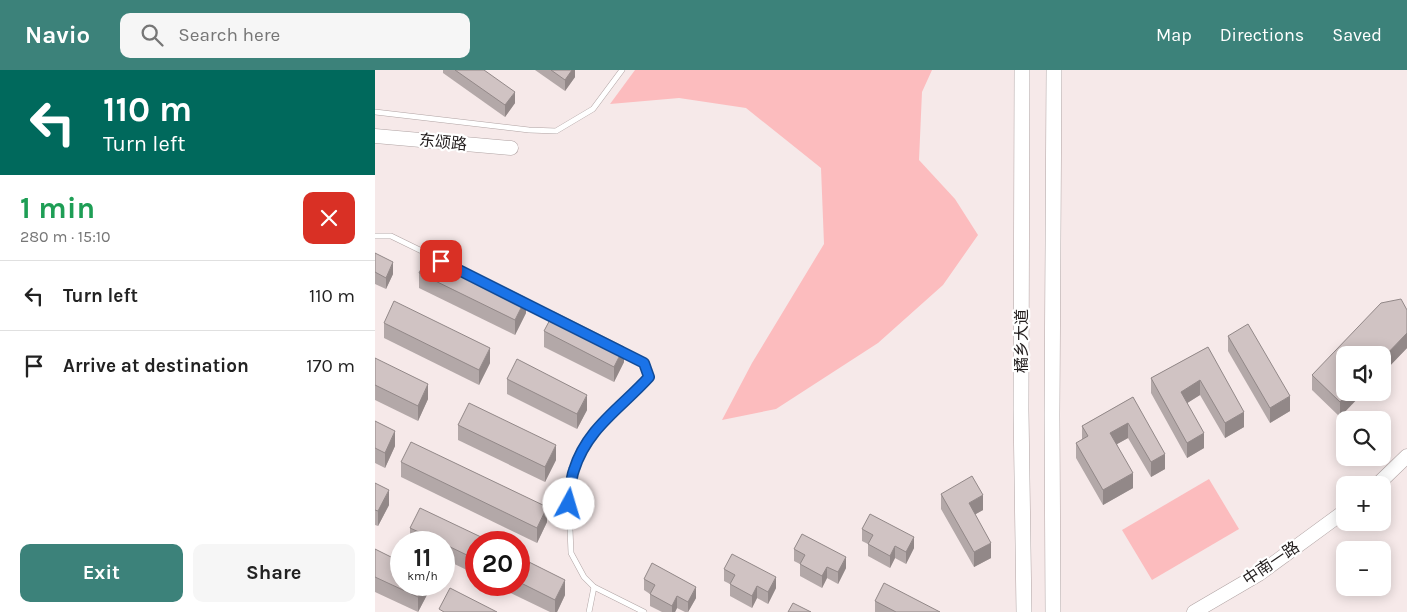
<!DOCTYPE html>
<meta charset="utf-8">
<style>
body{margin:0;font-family:Karla,"Noto Sans SC",sans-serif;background:#f6f6f6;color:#222;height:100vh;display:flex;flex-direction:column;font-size:19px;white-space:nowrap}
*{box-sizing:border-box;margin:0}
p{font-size:16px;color:#767676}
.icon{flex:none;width:28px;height:28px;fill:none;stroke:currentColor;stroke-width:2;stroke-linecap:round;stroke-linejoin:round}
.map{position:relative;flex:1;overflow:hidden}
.details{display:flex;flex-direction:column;background:#fff;width:375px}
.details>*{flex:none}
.hud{background:#00695c;color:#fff;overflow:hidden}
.buttons{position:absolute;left:961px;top:276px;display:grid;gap:10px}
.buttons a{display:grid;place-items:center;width:55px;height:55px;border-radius:10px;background:#fff;box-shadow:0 2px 12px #0003;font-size:25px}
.speed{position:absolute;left:15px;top:461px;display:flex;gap:10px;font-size:25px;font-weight:700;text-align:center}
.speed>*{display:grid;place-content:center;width:65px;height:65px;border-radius:50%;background:#fff;box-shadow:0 2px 12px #0003;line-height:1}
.speed small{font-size:12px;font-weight:400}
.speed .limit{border:8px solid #d22;background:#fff;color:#111}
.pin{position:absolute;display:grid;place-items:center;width:42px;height:42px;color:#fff;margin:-21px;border-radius:10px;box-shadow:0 2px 8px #0006}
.me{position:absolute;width:55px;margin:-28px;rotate:6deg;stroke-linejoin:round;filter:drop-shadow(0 0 4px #0008)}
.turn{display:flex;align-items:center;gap:18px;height:105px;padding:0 20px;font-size:22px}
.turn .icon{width:65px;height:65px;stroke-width:2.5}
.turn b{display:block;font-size:35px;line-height:42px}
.round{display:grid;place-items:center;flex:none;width:52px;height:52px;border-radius:10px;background:#f6f6f6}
.headline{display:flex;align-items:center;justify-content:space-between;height:85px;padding:0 20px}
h1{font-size:30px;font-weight:700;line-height:38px;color:#1e9e55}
.primary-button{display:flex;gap:10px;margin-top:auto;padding:10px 20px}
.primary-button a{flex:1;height:58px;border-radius:10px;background:#3c827a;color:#fff;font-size:20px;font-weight:700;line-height:58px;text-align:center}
.primary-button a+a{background:#f6f6f6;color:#222}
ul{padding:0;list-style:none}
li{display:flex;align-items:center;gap:15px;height:70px;padding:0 20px;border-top:1px solid #e0e0e0}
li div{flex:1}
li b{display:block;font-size:19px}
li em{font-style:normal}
header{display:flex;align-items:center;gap:30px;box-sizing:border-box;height:70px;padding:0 25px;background:#3c827a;color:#fff}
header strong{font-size:24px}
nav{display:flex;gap:28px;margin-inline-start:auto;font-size:18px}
.search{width:350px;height:45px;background:#f6f6f6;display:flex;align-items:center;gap:12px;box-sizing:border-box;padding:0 18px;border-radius:10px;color:#767676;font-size:19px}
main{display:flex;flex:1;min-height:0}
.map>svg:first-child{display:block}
.green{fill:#fcbcbe}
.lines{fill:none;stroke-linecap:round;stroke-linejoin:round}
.lane-casing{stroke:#b0a3a3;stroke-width:6}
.secondary-casing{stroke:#b0a3a3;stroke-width:15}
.primary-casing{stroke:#b0a3a3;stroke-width:16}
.lane{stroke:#fff;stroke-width:5}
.secondary{stroke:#fff;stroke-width:14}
.primary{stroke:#fff;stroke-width:15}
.wall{fill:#b3a8a8}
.shaded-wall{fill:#928888}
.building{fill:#d0c3c3;stroke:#928888}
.route-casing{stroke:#114b97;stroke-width:12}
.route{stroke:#1a73e8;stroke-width:9}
.labels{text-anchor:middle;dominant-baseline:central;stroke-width:4.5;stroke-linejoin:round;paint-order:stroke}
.street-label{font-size:16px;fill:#231e1e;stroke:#fff}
</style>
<header>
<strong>Navio</strong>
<div class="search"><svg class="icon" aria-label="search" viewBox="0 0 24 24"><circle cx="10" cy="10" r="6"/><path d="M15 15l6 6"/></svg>Search here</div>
<nav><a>Map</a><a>Directions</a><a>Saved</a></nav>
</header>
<main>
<section class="details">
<div class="hud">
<div class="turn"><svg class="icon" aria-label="left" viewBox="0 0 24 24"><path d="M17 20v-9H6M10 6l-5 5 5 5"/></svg><div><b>110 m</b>Turn left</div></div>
</div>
<div class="headline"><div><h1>1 min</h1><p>280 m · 15:10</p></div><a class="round" style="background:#d93025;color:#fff"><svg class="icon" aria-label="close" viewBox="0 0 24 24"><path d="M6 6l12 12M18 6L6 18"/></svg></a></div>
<ul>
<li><svg class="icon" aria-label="left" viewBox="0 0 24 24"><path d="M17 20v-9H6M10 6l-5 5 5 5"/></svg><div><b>Turn left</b></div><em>110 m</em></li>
<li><svg class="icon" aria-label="arrive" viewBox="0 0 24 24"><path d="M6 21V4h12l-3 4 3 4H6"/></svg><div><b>Arrive at destination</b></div><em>170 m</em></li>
</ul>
<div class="primary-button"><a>Exit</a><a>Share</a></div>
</section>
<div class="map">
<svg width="1032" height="542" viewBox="0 0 1032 542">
<rect width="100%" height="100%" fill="#f6e9e9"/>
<g class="green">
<path d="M260,0H557L547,22L544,90L580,129L603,165L568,215L503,273L401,339L347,350L377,293L449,174L446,98L371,38L304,28L235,34Z"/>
<path d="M834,409L864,459L777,510L747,460Z"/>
</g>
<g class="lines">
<defs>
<g id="lane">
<path d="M0,42L154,60L181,61L218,39L247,0"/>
<path d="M0,166H16L59,187"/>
<path d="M145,231L182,249"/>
<path d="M243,280L269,293L274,307L259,323L235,343L209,375L198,401L194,435L196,483L209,507L219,517L269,542"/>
<path d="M214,542L219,517"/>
</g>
<g id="secondary">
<path d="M0,66L136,78"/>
<path d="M1002,415L1032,386"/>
<path d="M819,542L884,504L970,441"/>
</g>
<g id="primary">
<path d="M647,0L646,340L649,542"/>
<path d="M678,542L677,345L679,0"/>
</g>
</defs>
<use href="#lane" class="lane-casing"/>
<use href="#secondary" class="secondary-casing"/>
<use href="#primary" class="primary-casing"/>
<use href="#lane" class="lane"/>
<use href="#secondary" class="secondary"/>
<use href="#primary" class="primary"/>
</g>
<g class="wall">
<path d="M68,0H109L140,33L130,47L68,3Z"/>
<path d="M160,0H200V7L190,21Z"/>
<path d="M0,183L18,204L11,219L0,214Z"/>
<path d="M44,203L151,243L140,265L44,218Z"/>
<path d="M1032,240V278L1008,303V285L965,347L937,320V305Z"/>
<path d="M9,253L115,293L104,315L9,268Z"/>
<path d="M169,261L249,292L239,312L169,277Z"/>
<path d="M853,266L915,341L895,353L853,281Z"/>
<path d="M833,277L869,357L850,368L825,325L812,333L829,378L812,388L776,323V308Z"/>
<path d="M0,288L53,329L43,351L0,330Z"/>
<path d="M132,309L212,340L202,359L132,324Z"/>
<path d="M758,327L790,399L776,407L753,368L742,374L758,418L728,435L701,388V373L707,370V356Z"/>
<path d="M0,351L20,376L10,398L0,393Z"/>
<path d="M83,355L181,390L170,412L83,370Z"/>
<path d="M26,392L172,452L162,473L26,407Z"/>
<path d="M0,413L14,435L3,456L0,455Z"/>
<path d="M566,424L608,440L600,444L616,488L599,497L566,439Z"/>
<path d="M35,458L106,472H101V492L96,502L69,489V472H35Z"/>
<path d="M487,459L539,478L531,494L520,488L515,498L493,486V474L487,471Z"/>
<path d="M0,479L54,515V521L43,542L0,522Z"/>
<path d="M419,479L471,498L463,514L452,508L447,518L425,506V494L419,491Z"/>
<path d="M144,487L190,525L182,542H175L119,515H144Z"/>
<path d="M349,499L401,518L393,534L382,528L377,538L355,526V514L349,511Z"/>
<path d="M269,509L321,528L313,542H310L302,538L300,542H287L275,536V524L269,520Z"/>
<path d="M500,531L565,542H500Z"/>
</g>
<g class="shaded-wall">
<path d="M197,0H200V7L190,21V10Z"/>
<path d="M140,22V33L130,47V35Z"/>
<path d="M18,192V204L11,219V208Z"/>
<path d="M151,228V243L140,265V250Z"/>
<path d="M1032,263V278L1008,303V288Z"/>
<path d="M249,277V292L239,312V297Z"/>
<path d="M115,278V293L104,315V300Z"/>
<path d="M825,310V325L806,337V322Z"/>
<path d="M53,314V329L43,351V336Z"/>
<path d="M974,322H989L965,347V332Z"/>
<path d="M212,325V340L202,359V344Z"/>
<path d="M915,326V341L895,353V338Z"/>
<path d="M869,342V357L850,368V353Z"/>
<path d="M753,353V368L735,378V363Z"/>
<path d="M20,361V376L10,398V383Z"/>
<path d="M829,363V378L812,388V373Z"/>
<path d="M181,375V390L170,412V397Z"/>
<path d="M790,384V399L776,407V392Z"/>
<path d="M758,403V418L728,435V420Z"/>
<path d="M14,420V435L3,456V441Z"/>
<path d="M608,425V440L594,448V433Z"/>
<path d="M172,437V452L162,473V458Z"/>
<path d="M539,467V478L531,494V482Z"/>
<path d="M616,473V488L599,497V482Z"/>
<path d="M520,476V488L515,498V486Z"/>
<path d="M101,477V492L96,502V487Z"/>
<path d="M471,487V498L463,514V502Z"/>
<path d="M452,497V508L447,518V506Z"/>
<path d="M401,507V518L393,534V522Z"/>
<path d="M190,510V525L182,542H180V530Z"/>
<path d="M49,515H54V521L43,542V527Z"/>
<path d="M382,516V528L377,538V526Z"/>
<path d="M321,517V528L313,542V532Z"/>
<path d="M302,526V538L300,542H297V536Z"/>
</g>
<g class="building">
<path d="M80,0H109L140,22L130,35Z"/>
<path d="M176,0H197L190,10Z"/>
<path d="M55,181L151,228L140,250L44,203Z"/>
<path d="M0,183L18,192L11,208L0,202Z"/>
<path d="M1026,229L1032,240V263L1008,288V285H970V322H974L965,332L937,305L1006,233Z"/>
<path d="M19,231L115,278L104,300L9,253Z"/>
<path d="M179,242L249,277L239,297L169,261Z"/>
<path d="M873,254L915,326L895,338L853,266Z"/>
<path d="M833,277L869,342L850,353L825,310L806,322L829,363L812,373L776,308Z"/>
<path d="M0,288L53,314L43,336L0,315Z"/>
<path d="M142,289L212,325L202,344L132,309Z"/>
<path d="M758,327L790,384L776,392L753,353L735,363L758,403L728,420L701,373L713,366L707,356Z"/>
<path d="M94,333L181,375L170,397L83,355Z"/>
<path d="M0,351L20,361L10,383L0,378Z"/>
<path d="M36,372L172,437L162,458L26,392Z"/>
<path d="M597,406L608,425L594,433L616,473L599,482L566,424Z"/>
<path d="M0,413L14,420L3,441L0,440Z"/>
<path d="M45,438L106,467L103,472H101V477L96,487L69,474V472H66L35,458Z"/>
<path d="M495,444L539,467L531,482L520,476L515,486L493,474L498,465L487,459Z"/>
<path d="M427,464L471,487L463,502L452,497L447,506L425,494L430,485L419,479Z"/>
<path d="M0,479L26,492V515H49L43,527L0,507Z"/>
<path d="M357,484L401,507L393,522L382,516L377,526L355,514L360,505L349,499Z"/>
<path d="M144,487L190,510L180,530L144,512Z"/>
<path d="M277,493L321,517L313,532L302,526L297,536L275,524L280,515L269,509Z"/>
<path d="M509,513L565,542H521L500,531Z"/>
<path d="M75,518L122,542H69L64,539Z"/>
<path d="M418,533L436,542H413Z"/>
</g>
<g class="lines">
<defs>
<path id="route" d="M66,191L269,293L274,307C246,338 212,358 199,400C195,410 196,423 194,434"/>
</defs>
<use href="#route" class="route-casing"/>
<use href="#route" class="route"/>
</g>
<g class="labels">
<g class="street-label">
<text transform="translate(68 72) rotate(6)">东颂路</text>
<text transform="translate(646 271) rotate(-90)">橘乡大道</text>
<text transform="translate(896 493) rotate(-34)">中南一路</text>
</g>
</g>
</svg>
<div class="buttons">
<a><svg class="icon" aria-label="sound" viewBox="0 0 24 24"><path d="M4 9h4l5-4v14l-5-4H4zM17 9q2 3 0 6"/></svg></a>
<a><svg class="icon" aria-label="search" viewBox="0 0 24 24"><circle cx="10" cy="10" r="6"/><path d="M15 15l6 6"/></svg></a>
<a>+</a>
<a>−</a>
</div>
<div class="speed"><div>11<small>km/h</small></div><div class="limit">20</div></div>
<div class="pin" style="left:66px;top:191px;background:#d93025"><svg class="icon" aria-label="arrive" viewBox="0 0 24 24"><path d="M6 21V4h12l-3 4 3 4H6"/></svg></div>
<svg class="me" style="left:194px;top:434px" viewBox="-20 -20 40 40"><circle r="19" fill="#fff"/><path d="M0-13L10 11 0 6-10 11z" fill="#1a73e8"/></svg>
</div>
</main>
